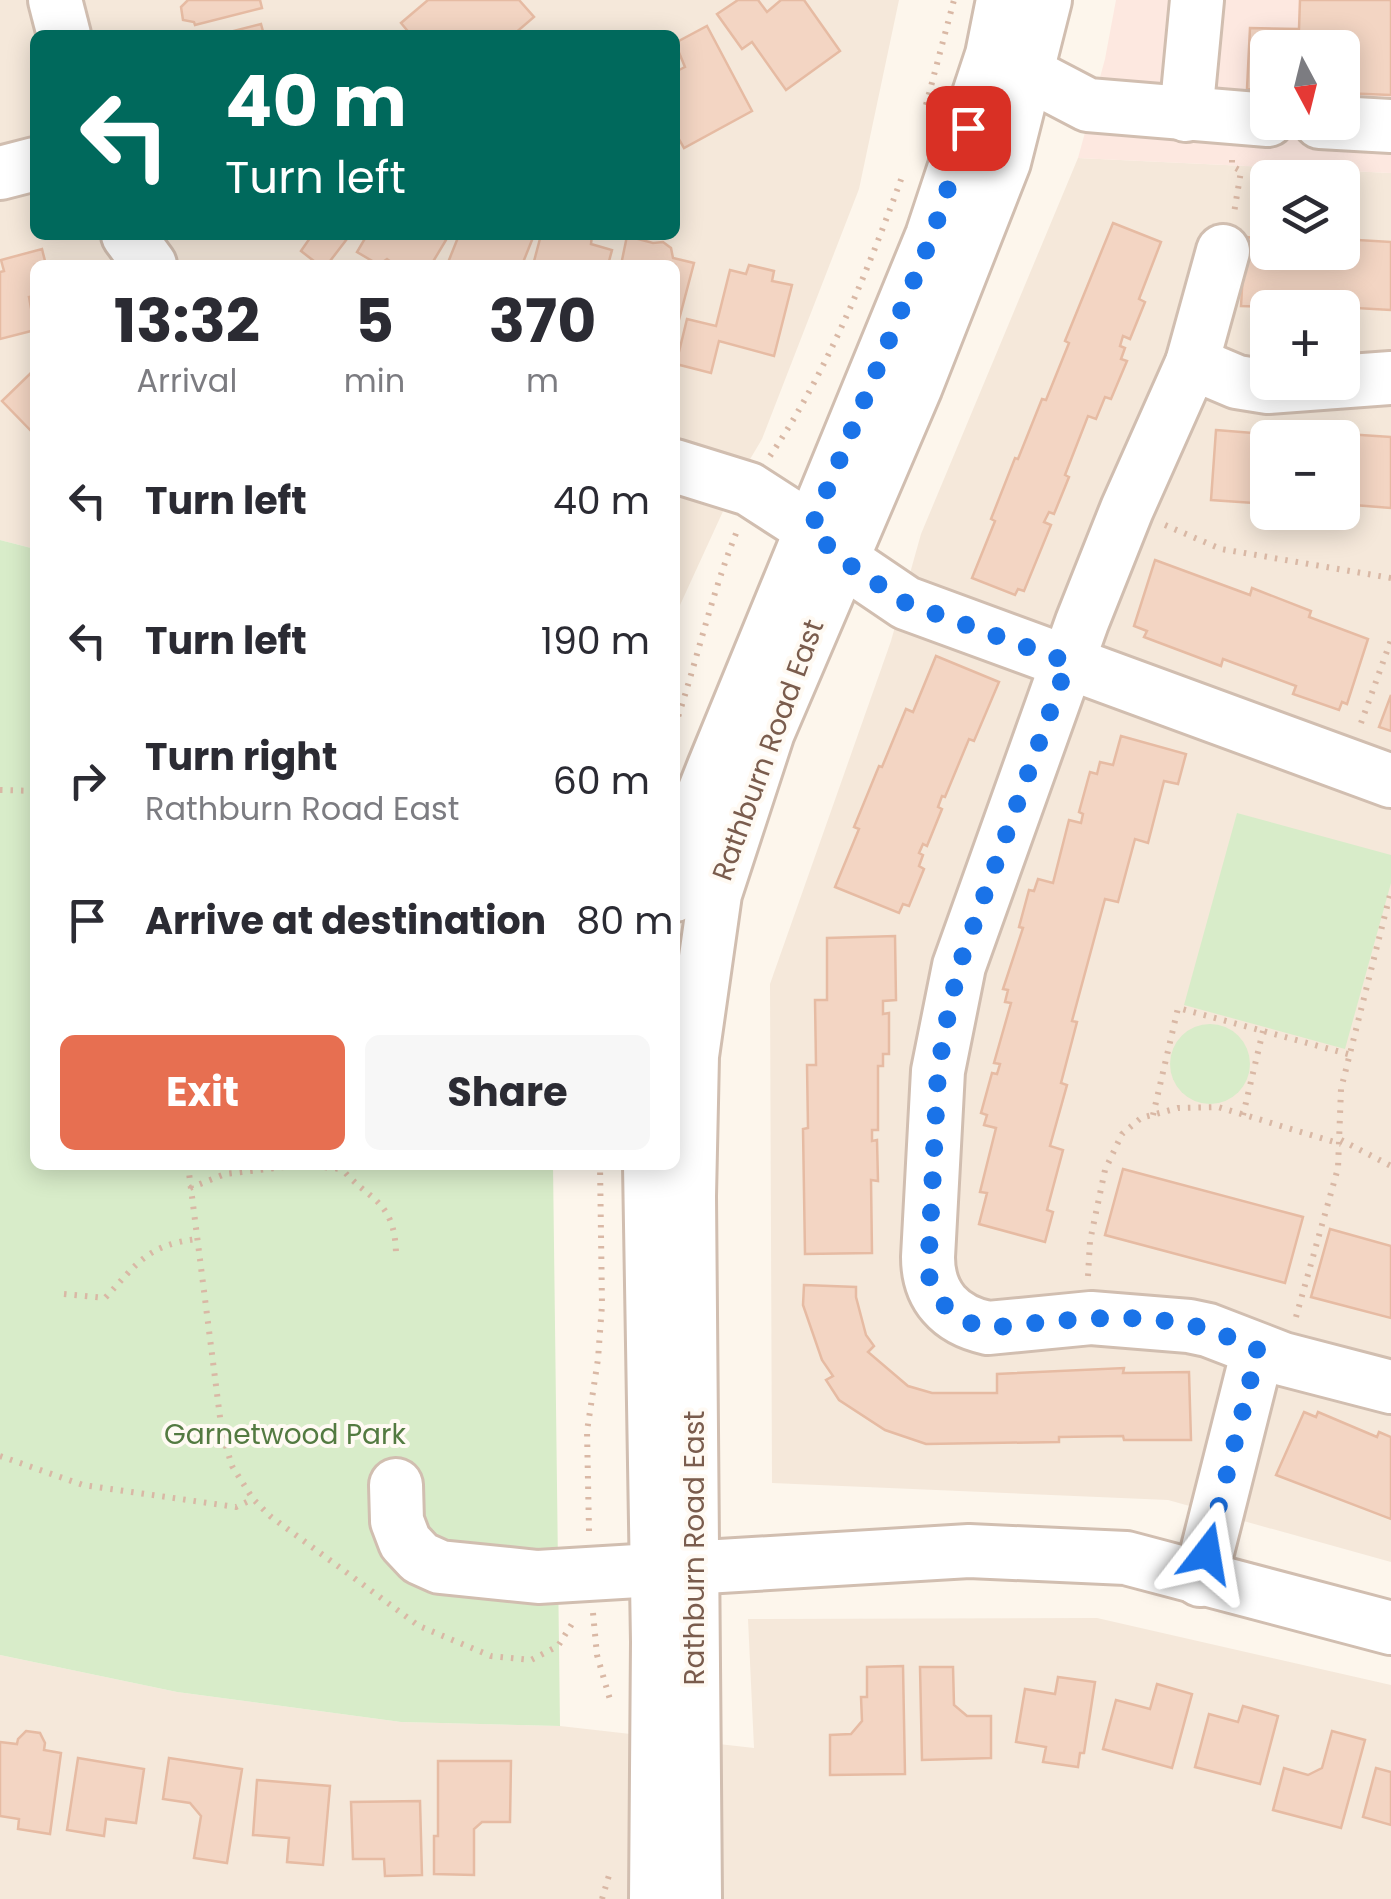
<!DOCTYPE html>
<meta charset="utf-8">
<style>
body{margin:0;font-family:Poppins,sans-serif;background:#f7f7f7;color:#2b2b33;height:100vh;display:flex;flex-direction:column;font-size:38px;white-space:nowrap}
*{box-sizing:border-box;margin:0}
p{font-size:32px;color:#7c7c81}
.icon{flex:none;width:55px;height:55px;fill:none;stroke:currentColor;stroke-width:2;stroke-linecap:round;stroke-linejoin:round}
.map{position:relative;flex:1;overflow:hidden}
.side{position:absolute;left:30px;top:260px;width:650px;height:910px;display:flex;flex-direction:column;background:#fff;border-radius:15px;box-shadow:0 5px 25px #0003}
.side>*{flex:none}
.hud{position:absolute;left:30px;top:30px;width:650px;height:210px;border-radius:15px;box-shadow:0 5px 25px #0003;background:#00695c;color:#fff;overflow:hidden}
.needle{width:65px;rotate:173deg}
.fabs{position:absolute;left:1250px;top:30px;display:grid;gap:20px}
.fabs a{display:grid;place-items:center;width:110px;height:110px;border-radius:15px;background:#fff;box-shadow:0 5px 25px #0003;font-size:50px}
.pin{position:absolute;display:grid;place-items:center;width:85px;height:85px;color:#fff;margin:-42px;border-radius:20px;box-shadow:0 5px 15px #0006}
.me{position:absolute;width:110px;margin:-55px;rotate:14deg;stroke-linejoin:round;filter:drop-shadow(0 0 8px #0008)}
.turn{display:flex;align-items:center;gap:35px;height:210px;padding:0 30px;font-size:45px}
.turn .icon{width:130px;height:130px;stroke-width:2.5}
.turn b{display:block;font-size:70px;line-height:85px}
.eta{display:flex;justify-content:space-evenly;align-items:center;height:170px;text-align:center}
.eta b{font-size:60px;font-weight:700;line-height:70px}
.primary-button{display:flex;gap:20px;margin-top:auto;padding:20px 30px}
.primary-button a{flex:1;height:115px;border-radius:15px;background:#e76f51;color:#fff;font-size:40px;font-weight:700;line-height:115px;text-align:center}
.primary-button a+a{background:#f7f7f7;color:#2b2b33}
ul{padding:0;list-style:none}
li{display:flex;align-items:center;gap:30px;height:140px;padding:0 30px}
li div{flex:1}
li b{display:block;font-size:38px}
li em{font-style:normal}
.map>svg:first-child{display:block}
.residential{fill:#f5e8da;fill-rule:evenodd}
.commercial{fill:#fde8e0;fill-rule:evenodd}
.green{fill:#d8ecc9}
.building{fill:#f3d5c3;stroke:#e6bba3;stroke-width:2.5}
.lines{fill:none;stroke-linecap:round;stroke-linejoin:round}
.minor-casing{stroke:#d1beb0;stroke-width:58}
.path{stroke:#d9b8a5;stroke-width:6;stroke-dasharray:2.5 8;stroke-linecap:butt}
.minor{stroke:#fff;stroke-width:52}
.route{stroke:#1a73e8;stroke-width:18;stroke-dasharray:0 32.4}
.labels{text-anchor:middle;dominant-baseline:central;stroke-width:8;stroke-linejoin:round;paint-order:stroke}
.street-label{font-size:28px;fill:#7a5c4d;stroke:#fffaf3}
.park-label{font-size:28px;fill:#537a41;stroke:#fffaf3}
</style>
<div class="map">
<svg width="1391" height="1899" viewBox="0 0 1391 1899">
<rect width="100%" height="100%" fill="#fdf6ec"/>
<g class="residential">
<path d="M0,0H899L859,189L762,439L736,483L675,616V265H35V549L0,540ZM35,35H675V235H35Z"/>
<path d="M1078,158L1391,173V1562L1168,1500L772,1483L770,984L891,641L921,534ZM1268,178H1342V252H1268ZM1268,308H1342V382H1268ZM1268,438H1342V512H1268Z"/>
<path d="M1097,1618L1391,1685V1899H0V1655L177,1692L401,1722L560,1726L754,1748L748,1619Z"/>
</g>
<path class="commercial" d="M1116,0H1391V173L1078,158L1105,59ZM1268,48H1342V122H1268Z"/>
<g class="green">
<path d="M0,540L35,549V1165H553L560,1726L401,1722L177,1692L0,1655Z"/>
<path d="M1237,813L1391,855V883L1345,1049L1184,1005Z"/>
<circle cx="1210" cy="1064" r="40"/>
</g>
<g class="building">
<path d="M188,0H260L262,8L195,25L194,22L183,20L181,7Z"/>
<path d="M428,0H519L534,17L513,35H411L401,23Z"/>
<path d="M738,0H758L767,12L781,0H804L840,51L786,90L752,42L742,49L717,14Z"/>
<path d="M1300,0H1391V95L1342,93V48H1268V90L1247,89L1250,28L1299,29Z"/>
<path d="M261,24L264,35H218Z"/>
<path d="M707,26L752,111L684,148L675,132V72L685,67L675,43Z"/>
<path d="M1113,223L1161,242L1139,299L1145,302L1130,339L1123,336L1120,346L1125,348L1121,359L1127,361L1111,399L1105,397L1096,419L1088,416L1065,475L1069,477L1054,514L1049,512L1044,522L1051,525L1024,591L1018,589L1015,595L972,578L995,521L991,519L1015,458L1018,459L1042,399L1046,400L1069,343L1065,341Z"/>
<path d="M305,235H350L327,265H319L301,251L310,238Z"/>
<path d="M367,235H449L431,265H395L387,259L379,265L357,252Z"/>
<path d="M459,235H534L522,265H447Z"/>
<path d="M541,235H592L591,244L612,250L608,265H533Z"/>
<path d="M627,236L653,243L663,242L671,248L673,258L694,263L676,331L675,265H621Z"/>
<path d="M1245,237L1268,239V252H1342V239L1391,242V310L1304,305V308L1241,306Z"/>
<path d="M42,249L46,265H35V296L29,297L35,330L0,339V272L4,271L1,260Z"/>
<path d="M749,265L774,271L772,281L792,285L774,356L719,341L711,373L676,364L687,319L716,326L730,270L746,274Z"/>
<path d="M35,369V435L2,401Z"/>
<path d="M1216,430L1317,438H1268V504L1211,500Z"/>
<path d="M1346,434L1391,437V508L1342,504V439L1346,440Z"/>
<path d="M1155,560L1250,595L1252,588L1311,611L1309,617L1368,639L1347,704L1342,702L1339,710L1293,694L1296,686L1223,659L1221,666L1144,637L1147,631L1134,626Z"/>
<path d="M936,656L999,682L974,741L969,739L945,797L942,796L938,807L942,809L927,846L923,844L919,853L923,855L919,866L924,869L909,906L903,904L899,913L835,887L859,829L854,827L879,766L882,767L906,709L913,712Z"/>
<path d="M1391,695V731L1379,727Z"/>
<path d="M1121,736L1186,754L1178,784L1164,781L1148,843L1135,839L1118,902L1105,899L1072,1021L1077,1022L1061,1083L1067,1085L1050,1146L1063,1150L1047,1210L1053,1212L1045,1242L979,1224L987,1193L980,1192L996,1128L984,1125L987,1115L981,1113L992,1073L997,1074L1000,1064L994,1063L1011,1003L1005,1002L1008,990L1003,989L1023,928L1019,927L1029,890L1034,891L1038,879L1053,883L1069,820L1081,823L1083,814L1079,812L1090,772L1097,774L1100,762L1113,765Z"/>
<path d="M895,936L896,1000L883,1001V1014L889,1013V1054H883V1066H878V1130H872V1141L877,1140L878,1181L871,1180L872,1253L805,1254L803,1129L808,1128L807,1065H816L815,1000H827V938Z"/>
<path d="M1123,1169L1303,1217L1285,1283L1105,1235Z"/>
<path d="M1330,1229L1391,1246V1318L1311,1297Z"/>
<path d="M804,1285L856,1287V1297L866,1335L874,1346L868,1352L908,1386L932,1393H997V1374L1124,1368L1123,1373L1189,1372L1191,1440H1124L1123,1436L1059,1437V1442L926,1444L885,1430L839,1400L826,1380L833,1376L822,1360L803,1305Z"/>
<path d="M1304,1412L1316,1417L1318,1412L1377,1437L1379,1432L1391,1437V1519L1276,1475Z"/>
<path d="M903,1666L905,1774L830,1775V1735L851,1734L862,1721L861,1697H867V1667Z"/>
<path d="M920,1667H953L954,1705L967,1716H991V1758L922,1760Z"/>
<path d="M1058,1677L1095,1682L1084,1753H1080L1078,1767L1043,1762L1046,1747L1016,1742L1025,1689L1055,1694Z"/>
<path d="M1157,1684L1192,1694L1172,1768L1103,1749L1116,1700L1150,1709Z"/>
<path d="M1243,1706L1278,1716L1260,1784L1195,1767L1209,1714L1238,1722Z"/>
<path d="M26,1731L40,1733L45,1743L44,1750L61,1753L50,1834L18,1829L19,1819L0,1816V1742L17,1744L18,1739Z"/>
<path d="M1332,1731L1365,1740L1341,1828L1273,1810L1284,1768L1308,1775L1322,1768Z"/>
<path d="M78,1758L144,1769L136,1823L106,1819L104,1836L67,1830Z"/>
<path d="M169,1758L242,1769L227,1863L194,1858L201,1816L190,1803L163,1799Z"/>
<path d="M438,1761H511L510,1822H482L474,1829V1875L434,1874V1836H438Z"/>
<path d="M1376,1768L1391,1772V1825L1363,1817Z"/>
<path d="M257,1780L330,1786L323,1865L287,1862L289,1838L253,1835Z"/>
<path d="M420,1801L422,1875L385,1876L384,1859H353L351,1802Z"/>
</g>
<g class="lines">
<defs>
<g id="minor">
<path d="M55,0L64,35"/>
<path d="M998,58L1088,105L1268,120"/>
<path d="M1186,115L1197,0"/>
<path d="M1320,122L1391,126"/>
<path d="M0,173L35,164"/>
<path d="M128,235L150,265"/>
<path d="M1192,363L1223,251"/>
<path d="M1391,378L1268,387L1237,382L1192,363L1127,509L1082,622L959,966L938,1071L928,1257C928,1296 950,1320 988,1328L1091,1318L1189,1326L1208,1330L1283,1359L1391,1387"/>
<path d="M675,466L749,489L811,529L841,559L906,603L1391,781"/>
<path d="M675,895L699,805L714,767L932,236L992,55L1003,0"/>
<path d="M650,1165L658,1642L656,1899"/>
<path d="M396,1485L397,1521L405,1542L420,1558L440,1567L538,1577L969,1551L1126,1558L1391,1628"/>
<path d="M1200,1580L1258,1350"/>
<path d="M695,1899L689,1196L692,1056L715,894L768,732L916,386L1004,162L1045,0"/>
</g>
</defs>
<use href="#minor" class="minor-casing"/>
<g class="path">
<path d="M926,105L954,0"/>
<path d="M1232,160V166L1241,171L1234,213"/>
<path d="M770,456C828,371 868,270 903,174"/>
<path d="M1165,525L1221,549L1391,578"/>
<path d="M1361,723L1391,640"/>
<path d="M675,726C697,661 711,595 737,531"/>
<path d="M0,790L35,791"/>
<path d="M1153,1115L1178,1008L1348,1054"/>
<path d="M1243,1115L1263,1031"/>
<path d="M1341,1140L1391,1166"/>
<path d="M188,1165L222,1433L232,1466L253,1499L270,1516L419,1626L491,1656L531,1660L558,1646L575,1619"/>
<path d="M304,1165L341,1169"/>
<path d="M339,1165C366,1201 395,1197 396,1254"/>
<path d="M190,1188L225,1174L301,1165"/>
<path d="M1088,1276L1090,1241L1105,1170L1122,1134L1141,1118L1178,1108L1218,1107L1341,1144"/>
<path d="M64,1294L105,1298C138,1263 147,1245 197,1239"/>
<path d="M1296,1317L1338,1168L1341,1089L1391,891"/>
<path d="M0,1456L83,1485L236,1507L253,1499"/>
<path d="M589,1531L587,1431L598,1359L602,1305L600,1165"/>
<path d="M593,1613L597,1655L611,1703"/>
<path d="M602,1899L610,1872"/>
</g>
<use href="#minor" class="minor"/>
</g>
<g class="lines">
<path class="route" d="M968,128L932,236L811,529L841,559L906,603L1068,662L959,966L947,1020L938,1071L928,1272C936,1304 955,1321 988,1328C1059,1321 1136,1309 1206,1329C1224,1334 1241,1343 1258,1350L1207,1553"/>
</g>
<g class="labels">
<g class="street-label">
<text transform="translate(768 750) rotate(-70)">Rathburn Road East</text>
<text transform="translate(694 1548) rotate(-90)">Rathburn Road East</text>
</g>
<g class="park-label">
<text x="285" y="1434">Garnetwood Park</text>
</g>
</g>
</svg>
<div class="fabs">
<a><svg class="needle" viewBox="-14 -14 28 28"><path d="M0-13l5 13h-10z" fill="#e53935"/><path d="M0 13l5-13h-10z" fill="#7c7c81"/></svg></a>
<a><svg class="icon" aria-label="layers" viewBox="0 0 24 24"><path d="M12 4l9 5-9 5-9-5zM3 14l9 5 9-5"/></svg></a>
<a>+</a>
<a>−</a>
</div>
<div class="pin" style="left:968px;top:128px;background:#d93025"><svg class="icon" aria-label="arrive" viewBox="0 0 24 24"><path d="M6 21V4h12l-3 4 3 4H6"/></svg></div>
<svg class="me" style="left:1207px;top:1553px" viewBox="-20 -20 40 40"><path d="M0-17L14 15 0 8-14 15z" fill="#1a73e8" stroke="#fff" stroke-width="4"/></svg>
<div class="hud">
<div class="turn"><svg class="icon" aria-label="left" viewBox="0 0 24 24"><path d="M17 20v-9H6M10 6l-5 5 5 5"/></svg><div><b>40 m</b>Turn left</div></div>
</div>
<section class="side">
<div class="eta">
<div><b>13:32</b><p>Arrival</p></div>
<div><b>5</b><p>min</p></div>
<div><b>370</b><p>m</p></div>
</div>
<ul>
<li><svg class="icon" aria-label="left" viewBox="0 0 24 24"><path d="M17 20v-9H6M10 6l-5 5 5 5"/></svg><div><b>Turn left</b></div><em>40 m</em></li>
<li><svg class="icon" aria-label="left" viewBox="0 0 24 24"><path d="M17 20v-9H6M10 6l-5 5 5 5"/></svg><div><b>Turn left</b></div><em>190 m</em></li>
<li><svg class="icon" aria-label="right" viewBox="0 0 24 24"><path d="M7 20v-9h11M14 6l5 5-5 5"/></svg><div><b>Turn right</b><p>Rathburn Road East</p></div><em>60 m</em></li>
<li><svg class="icon" aria-label="arrive" viewBox="0 0 24 24"><path d="M6 21V4h12l-3 4 3 4H6"/></svg><div><b>Arrive at destination</b></div><em>80 m</em></li>
</ul>
<div class="primary-button"><a>Exit</a><a>Share</a></div>
</section>
</div>
